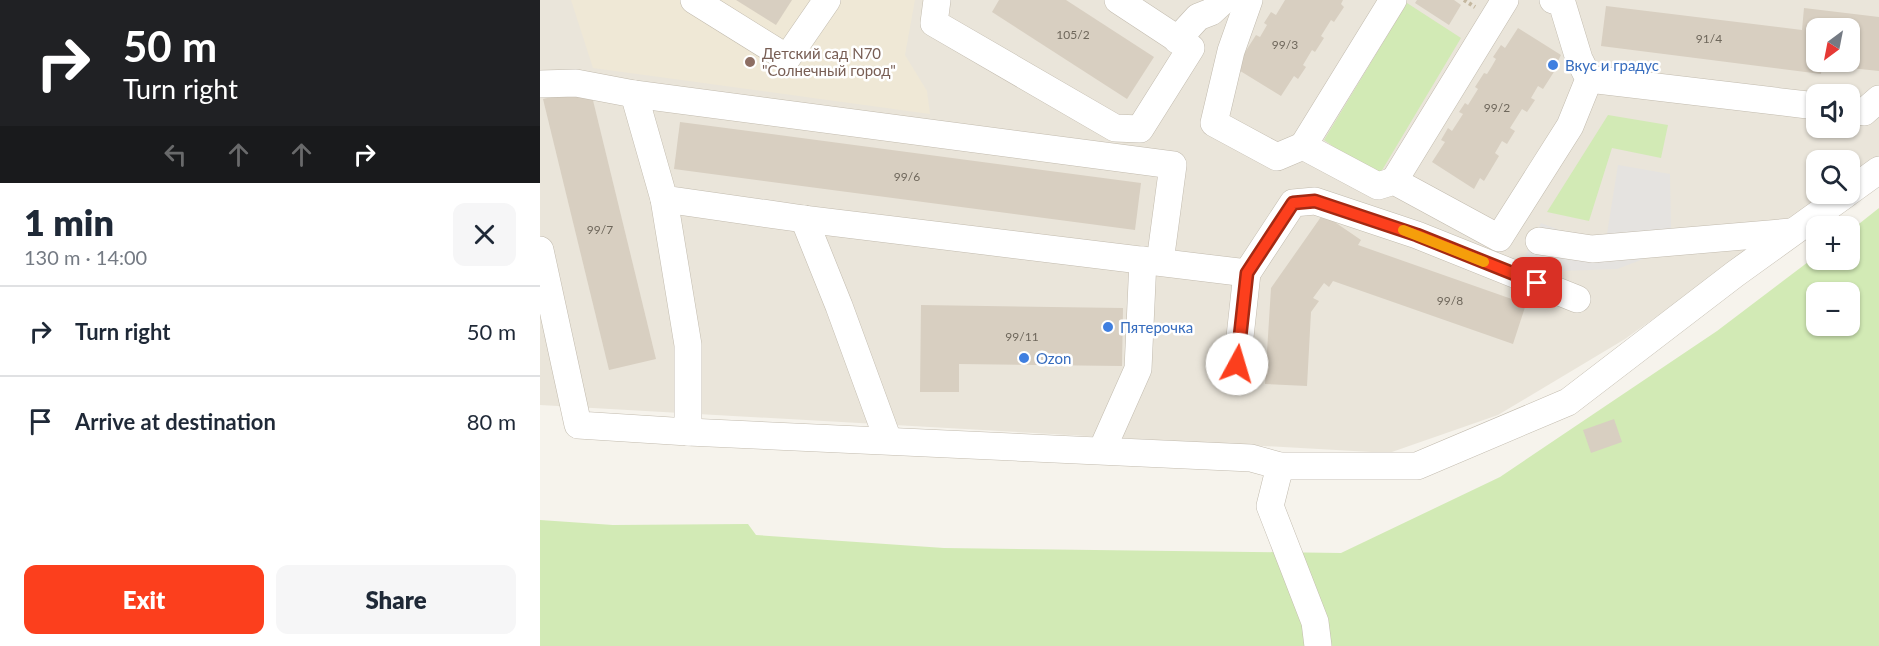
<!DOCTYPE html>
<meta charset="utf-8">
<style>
body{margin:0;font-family:Lato,sans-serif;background:#f6f6f7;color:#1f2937;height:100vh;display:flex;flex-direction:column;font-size:22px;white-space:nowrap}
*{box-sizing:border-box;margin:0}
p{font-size:20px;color:#747a83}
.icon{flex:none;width:33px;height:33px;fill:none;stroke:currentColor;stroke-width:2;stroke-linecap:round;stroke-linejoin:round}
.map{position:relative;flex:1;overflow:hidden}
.details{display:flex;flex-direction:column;background:#fff;width:540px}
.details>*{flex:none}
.top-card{background:#202124;color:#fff;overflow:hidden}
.needle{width:39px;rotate:212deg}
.controls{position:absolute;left:1266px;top:18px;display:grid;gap:12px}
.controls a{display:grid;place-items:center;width:54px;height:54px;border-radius:12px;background:#fff;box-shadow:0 2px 4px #0004;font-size:30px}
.pin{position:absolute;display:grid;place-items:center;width:51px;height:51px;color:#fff;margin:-26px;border-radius:12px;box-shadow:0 3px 9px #0006}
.me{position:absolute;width:66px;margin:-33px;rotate:6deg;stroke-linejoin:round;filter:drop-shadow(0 0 4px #0008)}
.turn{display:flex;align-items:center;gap:21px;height:126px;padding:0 24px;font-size:27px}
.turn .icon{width:78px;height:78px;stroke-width:2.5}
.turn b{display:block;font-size:42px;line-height:51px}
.lanes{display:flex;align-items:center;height:57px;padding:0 24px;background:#0003;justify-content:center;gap:30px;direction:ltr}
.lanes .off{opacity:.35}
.round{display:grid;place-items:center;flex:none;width:63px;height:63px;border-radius:12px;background:#f6f6f7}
.head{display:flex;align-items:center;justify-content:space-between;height:102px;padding:0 24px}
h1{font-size:36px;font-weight:800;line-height:45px}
.action{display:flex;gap:12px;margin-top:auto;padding:12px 24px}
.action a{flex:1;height:69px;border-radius:12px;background:#fc3f1d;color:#fff;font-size:24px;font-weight:800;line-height:69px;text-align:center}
.action a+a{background:#f6f6f7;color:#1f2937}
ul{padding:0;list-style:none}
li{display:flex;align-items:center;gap:18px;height:90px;padding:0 24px;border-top:2px solid #e0e1e3}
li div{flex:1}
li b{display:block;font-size:22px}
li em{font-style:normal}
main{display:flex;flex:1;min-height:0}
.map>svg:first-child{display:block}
.residential{fill:#eae5da;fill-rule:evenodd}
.education{fill:#efe8d6}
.green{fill:#d2eab5;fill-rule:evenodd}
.parking{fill:#e5e3e0}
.building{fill:#d8cfc1;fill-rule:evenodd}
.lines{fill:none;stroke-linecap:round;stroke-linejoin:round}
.minor-casing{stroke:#c2bbae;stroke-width:28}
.path{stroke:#c4b79f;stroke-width:4;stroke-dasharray:3 3;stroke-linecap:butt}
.minor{stroke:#fff;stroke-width:27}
.route-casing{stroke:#a42913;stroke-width:15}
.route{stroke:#fc3f1d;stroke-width:10}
.slow{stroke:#f59e0b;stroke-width:10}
.education-dot{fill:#8d6e63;stroke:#fff;stroke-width:2}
.shop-dot{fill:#3f7fe0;stroke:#fff;stroke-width:2}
.labels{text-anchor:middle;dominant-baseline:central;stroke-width:5;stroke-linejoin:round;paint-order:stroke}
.number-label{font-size:12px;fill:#6e675b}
.education-label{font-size:15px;fill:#785e54;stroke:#fff;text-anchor:start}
.shop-label{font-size:15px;fill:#366cbe;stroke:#fff;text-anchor:start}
</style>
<main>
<section class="details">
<div class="top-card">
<div class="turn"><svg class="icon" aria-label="right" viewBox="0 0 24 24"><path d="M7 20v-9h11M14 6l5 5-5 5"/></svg><div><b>50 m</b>Turn right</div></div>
<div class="lanes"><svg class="icon off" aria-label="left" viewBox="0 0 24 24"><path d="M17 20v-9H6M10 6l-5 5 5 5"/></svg><svg class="icon off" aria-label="ahead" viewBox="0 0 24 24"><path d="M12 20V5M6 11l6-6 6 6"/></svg><svg class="icon off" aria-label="ahead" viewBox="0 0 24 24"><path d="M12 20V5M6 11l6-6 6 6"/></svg><svg class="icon" aria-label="right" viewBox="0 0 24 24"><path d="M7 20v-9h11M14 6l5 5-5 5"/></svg></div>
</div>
<div class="head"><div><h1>1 min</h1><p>130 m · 14:00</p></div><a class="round"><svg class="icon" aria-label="close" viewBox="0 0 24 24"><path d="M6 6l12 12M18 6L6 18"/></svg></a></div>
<ul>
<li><svg class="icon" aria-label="right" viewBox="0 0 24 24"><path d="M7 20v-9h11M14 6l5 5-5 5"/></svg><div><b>Turn right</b></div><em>50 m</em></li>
<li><svg class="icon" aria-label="arrive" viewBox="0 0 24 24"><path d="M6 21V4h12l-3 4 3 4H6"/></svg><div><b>Arrive at destination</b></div><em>80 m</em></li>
</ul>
<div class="action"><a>Exit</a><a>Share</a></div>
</section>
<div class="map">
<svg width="1339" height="646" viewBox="0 0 1339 646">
<rect width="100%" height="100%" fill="#f6f3ec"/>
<path class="residential" d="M0,0H1339V157L1310,178V160H1276V194H1289L1085,339L958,415L849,453L0,405ZM1276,28H1310V62H1276ZM1276,94H1310V128H1276Z"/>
<path class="education" d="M31,0H375L365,55L387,91L390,114L53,68Z"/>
<g class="green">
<path d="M867,3L921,38L841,172L820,165L784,140Z"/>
<path d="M1068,115L1128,125L1121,158L1072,148L1049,221L1007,212Z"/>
<path d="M1339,208V646H0V520L73,525L208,524L216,535L404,548L801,553L960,477L1177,331L1276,256V260H1310V231ZM1276,292H1310V326H1276Z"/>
</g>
<path class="parking" d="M1078,165L1130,174L1131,229L1106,258L1077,269L1020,271L985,257L1001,223L1048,241L1066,240Z"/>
<g class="building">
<path d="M196,0H252L236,25Z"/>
<path d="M459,0H526L614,57L587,99L452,12Z"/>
<path d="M745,0H803L801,4L804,7L794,22L791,20L781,36L784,38L775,52L772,50L763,65L766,67L758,79L754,76L741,96L697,69L700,60L716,35L720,37L727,25L724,23L731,12L736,15Z"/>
<path d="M877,0H914L921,5L909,25L875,3Z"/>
<path d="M1066,6L1262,30L1264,8L1339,17V71L1282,65L1281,74L1061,46ZM1276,28H1310V62H1276Z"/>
<path d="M978,28L1021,55L1017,63L1019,64L1003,89L998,86L991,98L995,100L987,112L982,109L970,128L975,131L967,144L962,141L955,153L959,156L944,181L940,178L934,189L892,162L905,142L901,140L908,128L912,131L923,114L919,112L925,103L928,105L938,89L935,87L944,73L947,74L952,66L956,59L953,57L961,45L965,48Z"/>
<path d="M50,88L116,359L69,370L3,99Z"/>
<path d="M140,122L601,183L595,230L134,169Z"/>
<path d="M783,214L821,240L818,245L986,304L973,344L793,281L789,287L784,283L773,298L779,301L771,312L767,386L725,384L731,288Z"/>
<path d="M381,305L583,308L582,366L419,364V392H380Z"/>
<path d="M1074,419L1082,442L1051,453L1043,430Z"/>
</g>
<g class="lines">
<defs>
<g id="minor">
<path d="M154,0L247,58L287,0"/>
<path d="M397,0L394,23L575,128L600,129L651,48L578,0"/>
<path d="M709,0L691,51L674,123L737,157L763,146L838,186L854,181L959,238L1030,126L1049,79L1039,59L1022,3L1013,0"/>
<path d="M637,40L658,17L671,12L684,0"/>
<path d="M1049,79L1276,106"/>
<path d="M0,84L36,83L94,94"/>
<path d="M1310,110L1324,112L1339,99"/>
<path d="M763,146L853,0"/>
<path d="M854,181L965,0"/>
<path d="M1310,191L1339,170"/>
<path d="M124,199L148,345V432"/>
<path d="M264,219L299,306L348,440"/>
<path d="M999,241L1052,249L1251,232"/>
<path d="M0,250L38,425L148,432L711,458L740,466H877L1028,402L1195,274L1306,194"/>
<path d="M620,262L633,165L94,94L124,199L264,219L707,273"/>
<path d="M697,364L707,273L753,203L775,201L877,235L1037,299"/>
<path d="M562,450L598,369L603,260"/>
<path d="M740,466L730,506L775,622L778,646"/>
</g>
</defs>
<use href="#minor" class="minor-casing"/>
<path class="path" d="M924,0L935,7"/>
<use href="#minor" class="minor"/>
</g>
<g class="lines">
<defs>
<path id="route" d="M697,364L707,273L753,203L775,201L877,235L997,283"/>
</defs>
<use href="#route" class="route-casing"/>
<use href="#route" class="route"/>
<path class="slow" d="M863,230L944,262"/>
</g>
<circle class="education-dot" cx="210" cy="62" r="6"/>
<g class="shop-dot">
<circle cx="1013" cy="65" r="6"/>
<circle cx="568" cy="327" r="6"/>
<circle cx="484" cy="358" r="6"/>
</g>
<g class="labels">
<g class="number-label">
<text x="533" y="34">105/2</text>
<text x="1169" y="38">91/4</text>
<text x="745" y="44">99/3</text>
<text x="957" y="107">99/2</text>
<text x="367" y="176">99/6</text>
<text x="60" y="229">99/7</text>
<text x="910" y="300">99/8</text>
<text x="482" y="336">99/11</text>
</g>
<g class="education-label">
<text x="222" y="53">Детский сад N70<tspan x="222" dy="17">"Солнечный город"</tspan></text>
</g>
<g class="shop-label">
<text x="1025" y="65">Вкус и градус</text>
<text x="580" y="327">Пятерочка</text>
<text x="496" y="358">Ozon</text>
</g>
</g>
</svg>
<div class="controls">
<a><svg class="needle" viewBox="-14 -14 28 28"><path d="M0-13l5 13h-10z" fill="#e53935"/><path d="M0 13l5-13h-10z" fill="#747a83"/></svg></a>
<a><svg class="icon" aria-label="sound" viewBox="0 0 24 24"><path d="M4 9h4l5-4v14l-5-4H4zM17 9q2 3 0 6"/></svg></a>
<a><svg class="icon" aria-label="search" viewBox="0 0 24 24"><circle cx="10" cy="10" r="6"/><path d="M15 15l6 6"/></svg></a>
<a>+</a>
<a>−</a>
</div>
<div class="pin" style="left:997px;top:283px;background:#d93025"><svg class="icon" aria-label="arrive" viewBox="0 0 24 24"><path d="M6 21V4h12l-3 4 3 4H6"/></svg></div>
<svg class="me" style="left:697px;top:364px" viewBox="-20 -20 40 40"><circle r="19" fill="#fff"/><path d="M0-13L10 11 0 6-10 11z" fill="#fc3f1d"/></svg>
</div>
</main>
